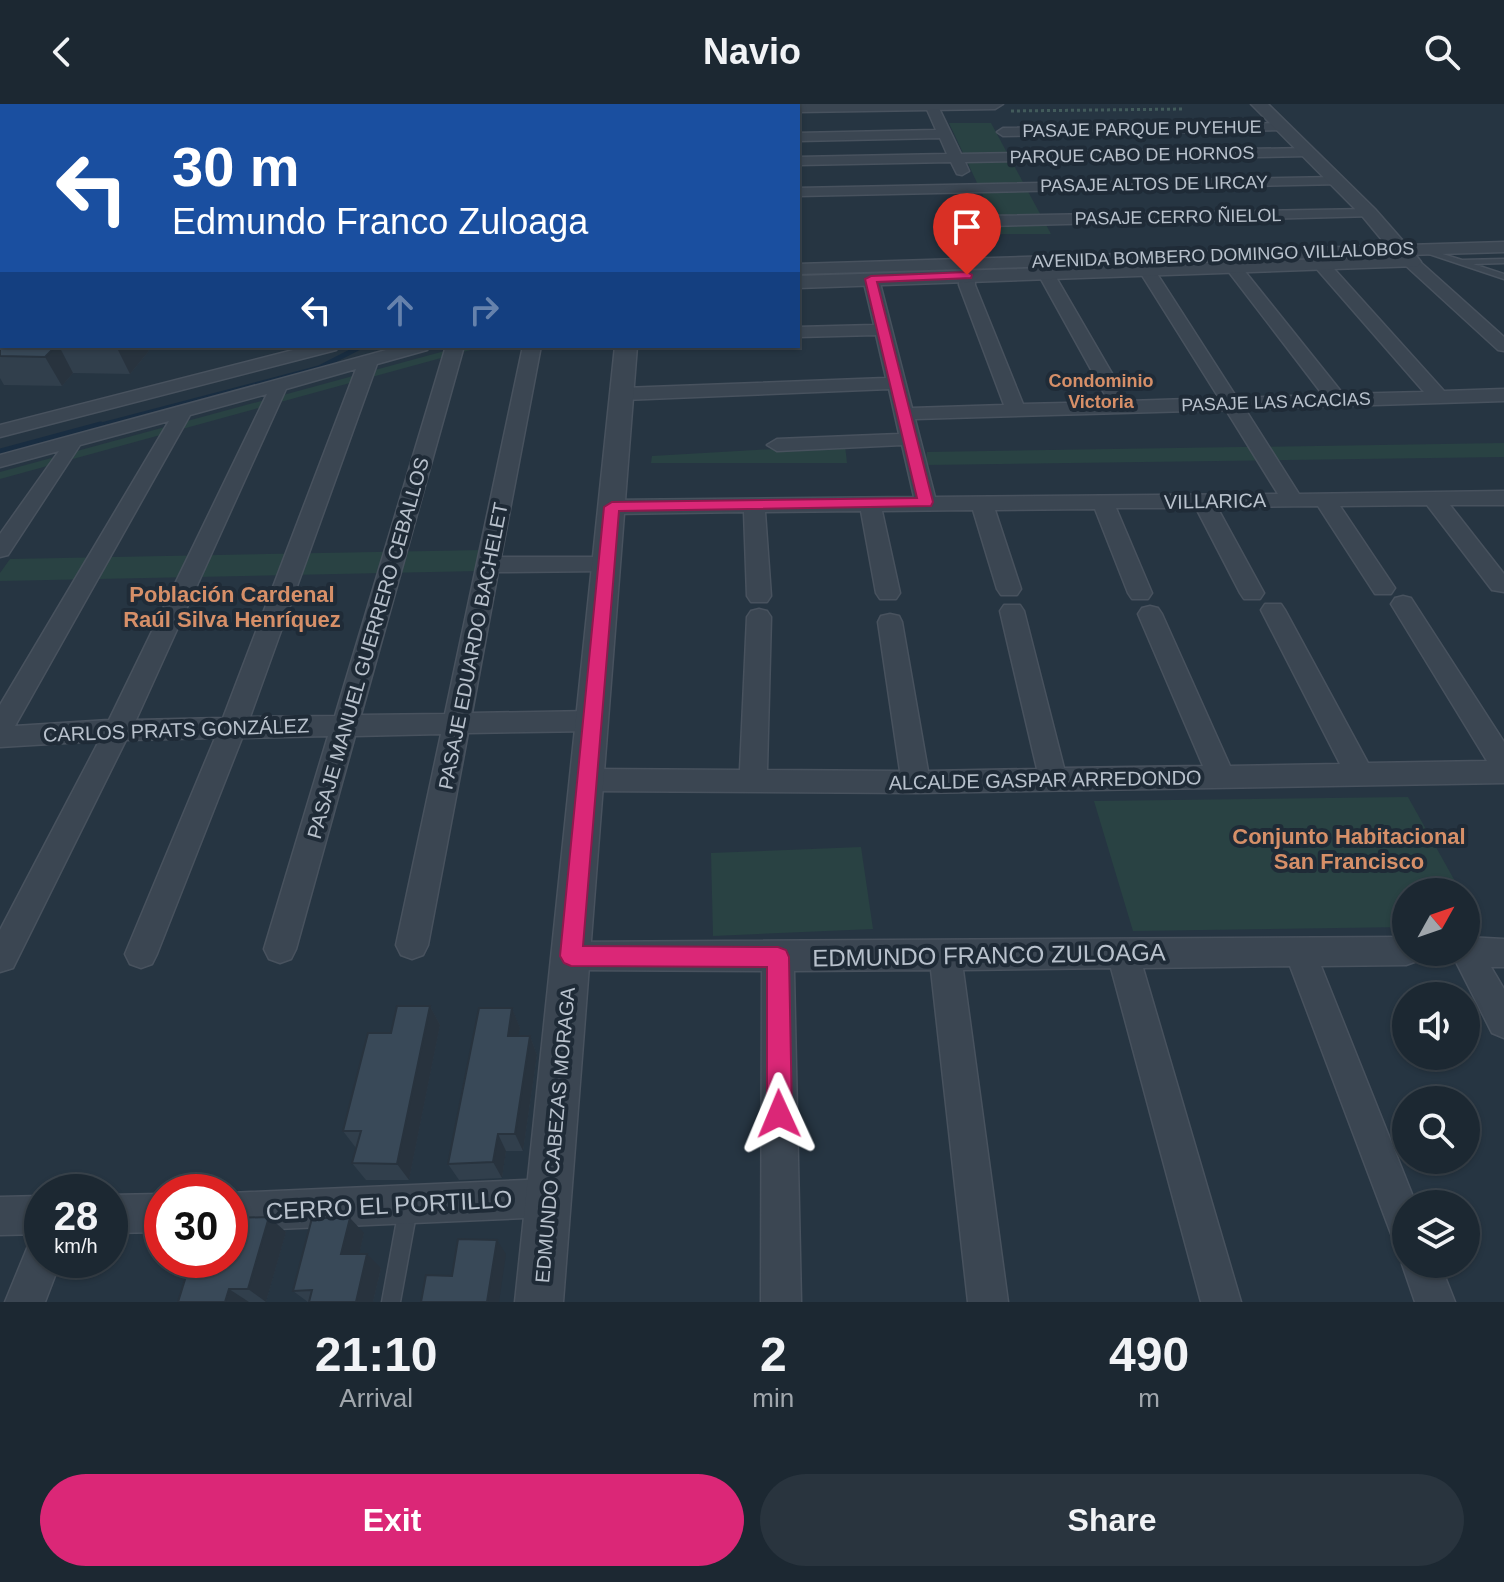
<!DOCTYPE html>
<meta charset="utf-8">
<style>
body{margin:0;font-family:Arial,sans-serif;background:#29343e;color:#f1f3f6;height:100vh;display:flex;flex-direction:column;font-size:30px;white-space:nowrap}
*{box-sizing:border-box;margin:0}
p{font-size:26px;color:#a0a6ac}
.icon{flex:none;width:44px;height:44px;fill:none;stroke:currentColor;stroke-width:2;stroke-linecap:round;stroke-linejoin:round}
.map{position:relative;height:1198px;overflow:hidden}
.sheet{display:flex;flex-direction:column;background:#1c2832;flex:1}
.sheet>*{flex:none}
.guide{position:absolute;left:0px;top:0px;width:800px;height:244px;box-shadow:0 2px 6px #0004,0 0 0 2px #3a444d;background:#1a4fa0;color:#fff;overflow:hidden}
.needle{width:52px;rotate:50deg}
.controls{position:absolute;left:1392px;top:774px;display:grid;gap:16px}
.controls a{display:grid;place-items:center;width:88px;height:88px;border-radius:50%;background:#1c2832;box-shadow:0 2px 6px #0004,0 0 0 2px #3a444d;font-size:40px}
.speed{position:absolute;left:24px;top:1070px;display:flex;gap:16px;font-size:40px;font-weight:700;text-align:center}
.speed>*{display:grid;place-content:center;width:104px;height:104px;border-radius:50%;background:#1c2832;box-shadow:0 2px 6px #0004,0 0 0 2px #3a444d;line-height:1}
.speed small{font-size:20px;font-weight:400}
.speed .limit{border:12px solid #d22;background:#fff;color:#111}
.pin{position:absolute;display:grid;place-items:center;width:68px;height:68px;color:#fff;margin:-82px -34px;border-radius:50% 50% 50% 0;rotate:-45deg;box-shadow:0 0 8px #0007}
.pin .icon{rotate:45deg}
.me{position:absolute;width:88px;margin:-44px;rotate:359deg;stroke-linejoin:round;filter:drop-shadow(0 0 6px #0008)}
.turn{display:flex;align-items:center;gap:28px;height:168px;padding:0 40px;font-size:36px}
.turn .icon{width:104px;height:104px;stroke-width:2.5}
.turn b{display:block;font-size:56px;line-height:68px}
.lanes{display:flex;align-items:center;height:76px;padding:0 40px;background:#0003;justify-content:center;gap:40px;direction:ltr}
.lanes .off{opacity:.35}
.eta{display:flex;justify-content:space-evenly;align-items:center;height:136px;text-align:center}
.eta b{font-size:48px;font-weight:700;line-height:56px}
.primary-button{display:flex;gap:16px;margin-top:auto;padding:16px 40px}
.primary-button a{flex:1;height:92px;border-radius:48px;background:#db2777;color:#fff;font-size:32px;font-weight:700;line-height:92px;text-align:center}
.primary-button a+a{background:#29343e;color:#f1f3f6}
header{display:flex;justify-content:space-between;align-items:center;height:104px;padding:0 40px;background:#1c2832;font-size:36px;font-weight:700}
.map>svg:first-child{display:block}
.green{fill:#294243}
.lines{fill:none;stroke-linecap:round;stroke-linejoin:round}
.stream-far1{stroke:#192d41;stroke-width:5}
.stream{stroke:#192d41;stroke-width:7}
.service-casing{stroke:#48525e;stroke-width:3}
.minor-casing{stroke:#48525e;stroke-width:3}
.tertiary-casing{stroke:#48525e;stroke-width:3}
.path{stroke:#425b5b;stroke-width:3;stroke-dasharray:3 3;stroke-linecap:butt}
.service{fill:#3b4652;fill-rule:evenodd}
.minor{fill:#3b4652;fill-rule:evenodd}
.tertiary{fill:#3b4652;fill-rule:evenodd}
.wall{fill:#313f4c}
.shaded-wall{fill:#28333e}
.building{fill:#394958;stroke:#28333e;stroke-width:2}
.route{fill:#db2777;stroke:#8e194d;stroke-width:2}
.labels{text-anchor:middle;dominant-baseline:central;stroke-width:8;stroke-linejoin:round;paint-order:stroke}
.far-street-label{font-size:18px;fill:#b8c1cc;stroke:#1f2b37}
.far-neighbourhood-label{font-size:18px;font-weight:bold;fill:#d68f68;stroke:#1f2b37}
.street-label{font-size:20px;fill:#b8c1cc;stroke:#1f2b37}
.neighbourhood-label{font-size:22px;font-weight:bold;fill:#d68f68;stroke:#1f2b37}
.near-street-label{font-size:24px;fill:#b8c1cc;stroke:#1f2b37}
</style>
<header><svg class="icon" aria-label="back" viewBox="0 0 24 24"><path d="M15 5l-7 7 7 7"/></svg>Navio<svg class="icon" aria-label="search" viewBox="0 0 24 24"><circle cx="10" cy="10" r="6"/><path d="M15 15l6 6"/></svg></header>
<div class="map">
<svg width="1504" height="1198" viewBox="0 0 1504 1198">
<rect width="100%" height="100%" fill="#263542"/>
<g class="green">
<path d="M949,19H991L1051,130H1001Z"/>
<path d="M463,242H485L0,375V368Z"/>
<path d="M1504,339V353L925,361L927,348Z"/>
<path d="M845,341L847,359H651L652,352Z"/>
<path d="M484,446L479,467L0,477V469L10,455Z"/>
<path d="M1408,693L1461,788H1406V823L1133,827L1094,697Z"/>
<path d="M861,743L873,825L713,832L711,749Z"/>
</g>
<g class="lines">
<g class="stream-far1">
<path d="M798,172L887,169"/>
<path d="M94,323L319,264L362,242"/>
</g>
<path class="stream" d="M0,348L101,321"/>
<defs>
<g id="service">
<path d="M1420,143L1462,156L1504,155V159L1473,160L1504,170V175L1420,147Z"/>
<path d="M408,1096L414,1099L417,1105L400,1198H382L399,1105L402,1099Z"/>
</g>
<g id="minor">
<rect x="572" y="0" width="12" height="2"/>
<path d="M937,0L961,50L1308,44L1315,48L1308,52L965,58L969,67L962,71L957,70L951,58L798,61V53L947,50L940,34L798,37V29L936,26L925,1Z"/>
<path d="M1281,19L1286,20V26L1003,32L997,28L1003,24Z"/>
<path d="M1337,73L1344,77L1342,80L798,92V84Z"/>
<path d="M1369,105L1376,109L1374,112L986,122L978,117L986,112Z"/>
<path d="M1504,138V148L798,170V160Z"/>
<path d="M1411,153L1417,155L1504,233V247L1498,246L1405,161L1403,158Z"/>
<path d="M1321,155L1327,157L1444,287L1504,285V297L1245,305L1299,390L1504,387V401H1450L1504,470V488L1492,486L1427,401L1340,402L1395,484L1391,490H1375L1318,402L1217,403L1264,489L1260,495H1244L1240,489L1196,404H1116L1152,489L1148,495H1132L1128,489L1095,405L995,406L1021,485L1017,491H1001L997,485L973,406L882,407L900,489L896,495H880L876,489L861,407L765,408L771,492L767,498H751L747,492L744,408L612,410L601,403L612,396L914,393L902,341L777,347L767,341L777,335L899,330L889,285L623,296L614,290L623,284L886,274L876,231L798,233V223L874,221L863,175L871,170L879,175L912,304L1004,301L959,181V171L967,166L975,171V181L1023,300L1109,298L1037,168L1045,163L1053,168L1128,297L1219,294L1138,165L1146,160L1154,165L1237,294L1323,291L1225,163L1233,158L1239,160L1343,290L1424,288L1315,163V157ZM1226,306L1278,390L935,393L915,315Z"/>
<path d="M309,242H339L336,246L0,333V321Z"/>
<path d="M401,242H430L427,246L377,260L250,613L335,612L446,242H464L361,611L445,610L523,242H541L501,453H604L612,455L615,460L612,465L604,467L498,468L472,609L593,607L602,610L606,617L602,624L593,627L468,629L428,841L423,851L412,855L401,851L396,841L441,630L355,632L296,845L291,855L280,859L269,855L264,845L328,632L242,634L157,850L152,860L141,864L130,860L125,850L215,634L126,636L13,864L0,868V826L99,637L0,643V601L169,317L80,341L8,451L0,453V430L59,347L0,363V351ZM356,265L223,614L136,616L286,285ZM267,290L109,616L15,622L190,311Z"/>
<path d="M1403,492L1411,494L1504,638V679L916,689L587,687L577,684L573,676L577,668L587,665L740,666L747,513L751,507L759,505L767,507L771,513L767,666L900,667L878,518L881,512L890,510L899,512L902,518L928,667L1037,665L1000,507L1004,501H1020L1024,507L1064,664L1203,662L1138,510L1142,504L1150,502L1158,504L1162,510L1230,662L1340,660L1261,506L1265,500H1281L1285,506L1368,659L1487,657L1391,500L1395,494Z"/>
<path d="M1406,833V848H1421L1417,857L1406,861L1321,862L1416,1100H1406V1141L1393,1135L1290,862L1143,864L1241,1198H1201L1111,864L963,866L1008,1198H968L931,866L794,867L801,1198H761L762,867L571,866L560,862L555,852L560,842L571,838Z"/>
<path d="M1466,833L1504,835V863H1491L1504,885V934L1492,929L1451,848H1466Z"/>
<path d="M548,1075L561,1081L567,1094L561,1107L548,1113L230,1127V1089Z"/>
<path d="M162,1090V1128L110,1129V1091Z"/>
<path d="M42,1092V1130L0,1131V1093Z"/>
<path d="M42,1137V1156H61L45,1198H5L28,1142Z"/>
<path d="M1406,1149V1160H1440L1455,1198H1415L1402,1160Z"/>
</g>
<g id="tertiary">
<rect x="640" y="0" width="16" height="2"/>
<path d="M792,0H1003L995,5L798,8V2H791Z"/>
<path d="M1251,0H1268L1375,105L1418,154L1421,158L1418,162L798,184V172L1396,153L1363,113Z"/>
<rect x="0" y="5" width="2" height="10"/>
<path d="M615,242H637L563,1198H515Z"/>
</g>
</defs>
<use href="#service" class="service-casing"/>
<use href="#minor" class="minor-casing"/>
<use href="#tertiary" class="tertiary-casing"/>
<path class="path" d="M1011,7L1185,5"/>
<use href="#service" class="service"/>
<use href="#minor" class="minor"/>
<use href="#tertiary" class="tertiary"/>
</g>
<g class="wall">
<path d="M2,93V219L0,221V94Z"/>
<path d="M0,239L2,242H146L149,247L130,270L73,269L62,282L4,281L0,274Z"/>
<path d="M430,902L440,921L409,1076H366L352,1059L356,1044L343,1027L391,929Z"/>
<path d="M512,904L520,924L518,932H530L537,951L523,1047H506L502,1074L459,1076L448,1060Z"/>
<path d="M269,1113L286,1128L266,1198H178L230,1156Z"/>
<path d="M364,1129L359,1150L381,1164L373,1198H308L293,1187Z"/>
</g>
<g class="shaded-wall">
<path d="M2,177V219L0,221V179Z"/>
<path d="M56,242H59L73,269L62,282L45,253Z"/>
<path d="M116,242H146L149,247L130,270Z"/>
<path d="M430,902L440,921L409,1076L397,1060Z"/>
<path d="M512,904L520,924L515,951L508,932Z"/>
<path d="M530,932L537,951L523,1047L515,1030Z"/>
<path d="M498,1030L506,1047L502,1074L493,1058Z"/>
<path d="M269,1113L286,1128L266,1198L248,1185Z"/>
<path d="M350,1114L364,1129L356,1164L341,1150Z"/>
<path d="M497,1136L506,1150L499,1198H487Z"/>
<path d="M367,1150L381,1164L373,1198H356Z"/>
<path d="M229,1185L249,1198H225Z"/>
</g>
<g class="building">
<path d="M165,0H202L200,2H162Z"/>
<path d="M289,0H329L328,2H251H288Z"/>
<path d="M2,93V115H0V94Z"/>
<path d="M2,132V177L0,179V134Z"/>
<path d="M2,237V242H56L45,253L0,252V239Z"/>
<path d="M397,902H430L397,1060L352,1059L361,1027H343L368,929H391Z"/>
<path d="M479,904H512L508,932H530L515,1030H498L493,1058L448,1060Z"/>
<path d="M269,1113L248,1185H229L225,1198H178L191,1156H230V1114Z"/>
<path d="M312,1114H350L341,1150H367L356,1198H309L312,1186L293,1187Z"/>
<path d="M458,1135L497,1136L487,1198H421L426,1171L452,1172Z"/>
</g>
<path class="route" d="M967,168L972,171L971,174L877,178L933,398L931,402L619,407L583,842L778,843L786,846L789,853L792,1010L788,1019L779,1022L771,1019L767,1010V863L571,862L564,859L560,852L604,403L612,398L917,394L865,175L871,172Z"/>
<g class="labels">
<g class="far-street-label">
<text transform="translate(1142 25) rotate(-1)">PASAJE PARQUE PUYEHUE</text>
<text transform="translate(1132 51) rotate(-1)">PARQUE CABO DE HORNOS</text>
<text transform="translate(1154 80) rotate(-1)">PASAJE ALTOS DE LIRCAY</text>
<text transform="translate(1178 113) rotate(-1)">PASAJE CERRO ÑIELOL</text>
<text transform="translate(1223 151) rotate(-2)">AVENIDA BOMBERO DOMINGO VILLALOBOS</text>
<text transform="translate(1276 298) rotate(-2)">PASAJE LAS ACACIAS</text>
</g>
<g class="far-neighbourhood-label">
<text x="1101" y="277">Condominio<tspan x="1101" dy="21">Victoria</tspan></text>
</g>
<g class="street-label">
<text transform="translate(1215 397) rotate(-1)">VILLARICA</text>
<text transform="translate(473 542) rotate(-79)">PASAJE EDUARDO BACHELET</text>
<text transform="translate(368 544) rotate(-74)">PASAJE MANUEL GUERRERO CEBALLOS</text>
<text transform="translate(176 626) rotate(-2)">CARLOS PRATS GONZÁLEZ</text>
<text transform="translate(1045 676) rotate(-1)">ALCALDE GASPAR ARREDONDO</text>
<text transform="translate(555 1031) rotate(-85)">EDMUNDO CABEZAS MORAGA</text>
</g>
<g class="neighbourhood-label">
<text x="232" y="490">Población Cardenal<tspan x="232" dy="25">Raúl Silva Henríquez</tspan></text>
<text x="1349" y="732">Conjunto Habitacional<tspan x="1349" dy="25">San Francisco</tspan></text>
</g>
<g class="near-street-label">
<text transform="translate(989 851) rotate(-1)">EDMUNDO FRANCO ZULOAGA</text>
<text transform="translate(389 1101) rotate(-3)">CERRO EL PORTILLO</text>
</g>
</g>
</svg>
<div class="controls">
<a><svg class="needle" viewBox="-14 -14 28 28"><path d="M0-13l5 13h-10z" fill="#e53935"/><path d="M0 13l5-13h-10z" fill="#a0a6ac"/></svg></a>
<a><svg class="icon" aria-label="sound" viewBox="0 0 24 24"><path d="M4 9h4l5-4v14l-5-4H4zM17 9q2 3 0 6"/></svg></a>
<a><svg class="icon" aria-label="search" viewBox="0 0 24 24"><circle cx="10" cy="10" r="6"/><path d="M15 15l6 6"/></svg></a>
<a><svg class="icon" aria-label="layers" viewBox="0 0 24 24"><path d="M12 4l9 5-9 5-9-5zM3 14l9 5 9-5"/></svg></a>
</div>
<div class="speed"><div>28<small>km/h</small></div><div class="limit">30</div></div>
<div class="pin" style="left:967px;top:171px;background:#d93025"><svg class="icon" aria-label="arrive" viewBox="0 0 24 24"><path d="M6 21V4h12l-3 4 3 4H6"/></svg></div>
<svg class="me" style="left:779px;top:1010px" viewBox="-20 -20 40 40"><path d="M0-17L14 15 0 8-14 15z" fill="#db2777" stroke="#fff" stroke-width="4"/></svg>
<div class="guide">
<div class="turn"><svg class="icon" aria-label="left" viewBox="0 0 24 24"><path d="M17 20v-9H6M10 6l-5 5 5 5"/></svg><div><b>30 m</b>Edmundo Franco Zuloaga</div></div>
<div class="lanes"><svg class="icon" aria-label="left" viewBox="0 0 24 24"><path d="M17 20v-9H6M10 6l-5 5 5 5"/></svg><svg class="icon off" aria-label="ahead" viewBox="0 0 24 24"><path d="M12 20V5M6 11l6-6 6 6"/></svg><svg class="icon off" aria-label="right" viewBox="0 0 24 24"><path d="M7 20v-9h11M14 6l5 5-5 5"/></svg></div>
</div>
</div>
<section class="sheet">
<div class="eta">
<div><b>21:10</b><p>Arrival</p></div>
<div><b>2</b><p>min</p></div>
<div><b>490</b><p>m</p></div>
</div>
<div class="primary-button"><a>Exit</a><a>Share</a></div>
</section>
